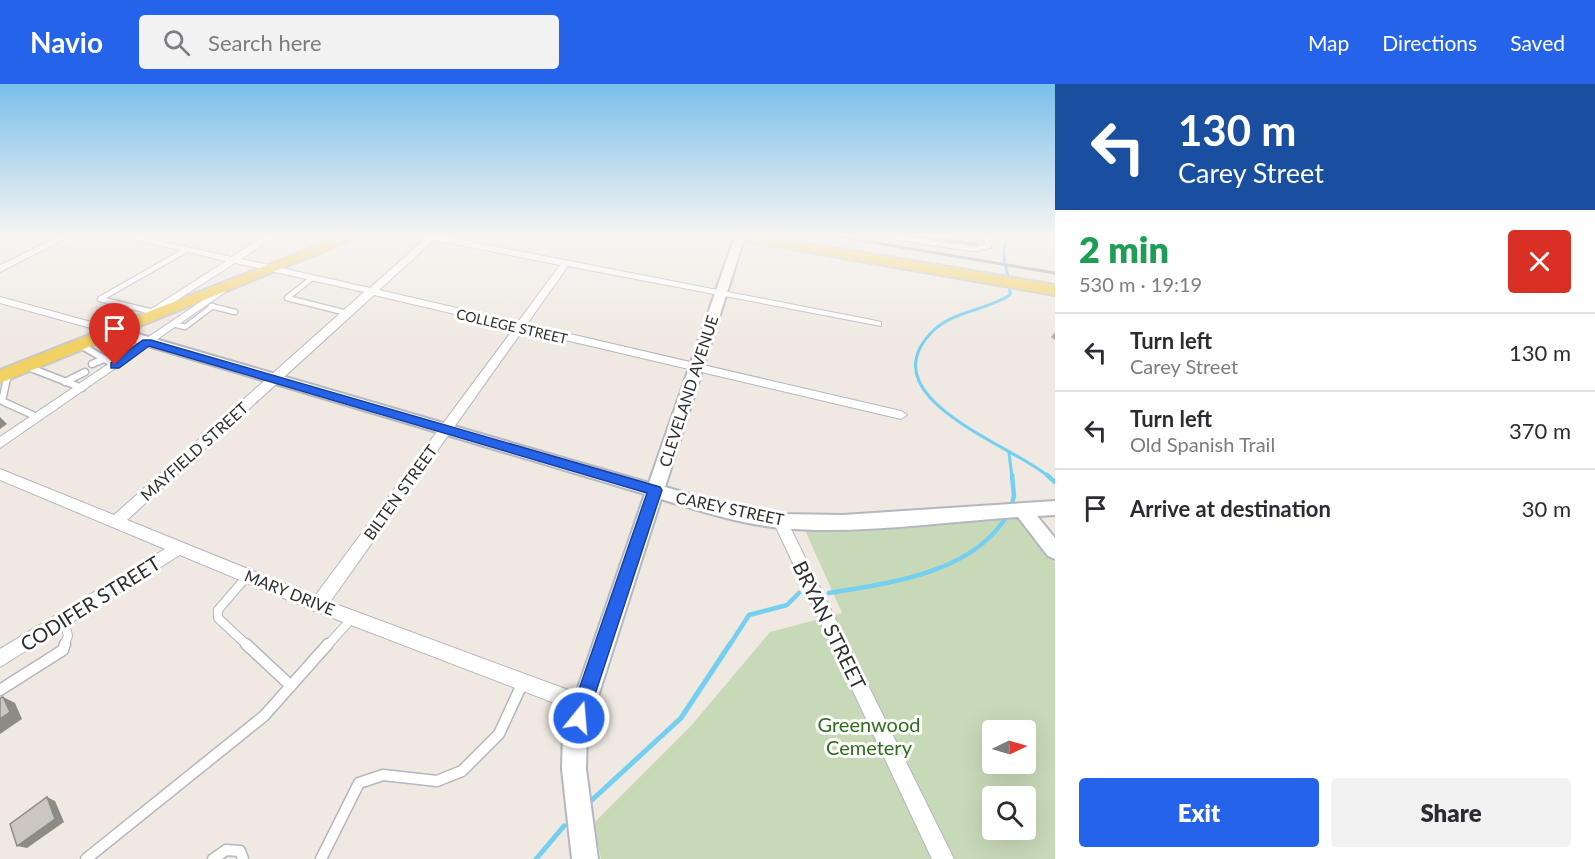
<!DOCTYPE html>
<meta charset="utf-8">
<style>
body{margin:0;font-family:Lato,sans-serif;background:#f2f2f3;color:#2b2b33;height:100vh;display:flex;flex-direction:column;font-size:22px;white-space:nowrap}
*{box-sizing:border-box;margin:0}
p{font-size:20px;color:#7c7c81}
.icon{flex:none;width:33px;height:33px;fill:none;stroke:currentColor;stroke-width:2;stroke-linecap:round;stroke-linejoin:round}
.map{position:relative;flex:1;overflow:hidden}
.details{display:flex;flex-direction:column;background:#fff;width:540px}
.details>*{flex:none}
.hud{background:#1a4fa0;color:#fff;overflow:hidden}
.needle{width:39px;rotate:85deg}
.controls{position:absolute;left:982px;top:636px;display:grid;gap:12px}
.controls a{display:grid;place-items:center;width:54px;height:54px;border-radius:6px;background:#fff;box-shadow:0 6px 24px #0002;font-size:30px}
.pin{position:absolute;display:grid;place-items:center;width:51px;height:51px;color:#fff;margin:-62px -26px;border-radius:50% 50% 50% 0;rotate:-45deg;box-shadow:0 0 6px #0007}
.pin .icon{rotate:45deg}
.me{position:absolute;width:66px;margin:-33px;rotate:17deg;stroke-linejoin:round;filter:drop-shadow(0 0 4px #0008)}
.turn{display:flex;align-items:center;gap:21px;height:126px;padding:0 24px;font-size:27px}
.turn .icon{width:78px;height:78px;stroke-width:2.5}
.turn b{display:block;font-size:42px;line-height:51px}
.round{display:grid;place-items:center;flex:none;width:63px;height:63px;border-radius:6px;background:#f2f2f3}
.overview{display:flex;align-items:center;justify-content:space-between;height:102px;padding:0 24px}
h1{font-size:36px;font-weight:800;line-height:45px;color:#1e9e55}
.button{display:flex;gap:12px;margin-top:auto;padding:12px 24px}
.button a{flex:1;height:69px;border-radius:6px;background:#2563eb;color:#fff;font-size:24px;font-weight:800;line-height:69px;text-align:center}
.button a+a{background:#f2f2f3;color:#2b2b33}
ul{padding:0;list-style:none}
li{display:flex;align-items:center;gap:18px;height:78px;padding:0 24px;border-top:2px solid #e1e1e2}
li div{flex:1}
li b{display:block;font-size:22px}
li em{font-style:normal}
header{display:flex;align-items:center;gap:36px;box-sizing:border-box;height:84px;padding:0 30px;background:#2563eb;color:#fff}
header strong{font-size:28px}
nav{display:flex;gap:33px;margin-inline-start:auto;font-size:21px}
.search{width:420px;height:54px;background:#f2f2f3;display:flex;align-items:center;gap:15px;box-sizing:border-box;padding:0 21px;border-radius:6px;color:#7c7c81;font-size:22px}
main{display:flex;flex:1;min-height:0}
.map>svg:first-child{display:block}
.cemetery{fill:#c8d9b8;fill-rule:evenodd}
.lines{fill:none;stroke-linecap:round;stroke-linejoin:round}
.stream-far2{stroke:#75cff0;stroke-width:3}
.stream-far1{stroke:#75cff0;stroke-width:4.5}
.stream{stroke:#75cff0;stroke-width:5}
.service-far3-casing{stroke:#b4b7c1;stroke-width:7}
.service-far2-casing{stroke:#b4b7c1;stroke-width:9}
.service-far1-casing{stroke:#b4b7c1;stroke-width:10}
.service-casing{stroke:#b4b7c1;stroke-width:13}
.minor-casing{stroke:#b4b7c1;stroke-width:2}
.tertiary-casing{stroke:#b4b7c1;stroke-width:4}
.primary-casing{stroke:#c9c9c9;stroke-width:4}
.service-far3{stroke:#fff;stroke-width:4.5}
.service-far2{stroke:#fff;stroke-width:6}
.service-far1{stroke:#fff;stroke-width:8}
.service{stroke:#fff;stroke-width:10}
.minor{fill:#fff;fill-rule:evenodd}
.tertiary{fill:#fff;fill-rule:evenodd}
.primary{fill:#f2d163;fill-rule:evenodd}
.rail{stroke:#a3a6b8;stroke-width:3}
.wall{fill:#afaba4}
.shaded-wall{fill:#8e8b86}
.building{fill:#cbc7bf;stroke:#8e8b86;stroke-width:1.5}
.route{fill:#2563eb;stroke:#184099;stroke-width:1.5}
.labels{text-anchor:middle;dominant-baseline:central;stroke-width:6;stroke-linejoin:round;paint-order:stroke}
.far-street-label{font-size:14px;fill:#2e2e2e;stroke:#fff}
.street-label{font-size:16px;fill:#2e2e2e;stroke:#fff}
.near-street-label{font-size:20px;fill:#2e2e2e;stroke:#fff}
.near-park-label{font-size:20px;fill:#2c6e1b;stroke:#fff}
</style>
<header>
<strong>Navio</strong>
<div class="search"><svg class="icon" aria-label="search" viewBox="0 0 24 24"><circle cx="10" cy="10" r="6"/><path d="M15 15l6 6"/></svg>Search here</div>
<nav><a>Map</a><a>Directions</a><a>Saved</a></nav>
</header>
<main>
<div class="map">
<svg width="1055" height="775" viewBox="0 0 1055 775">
<rect width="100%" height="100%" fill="#efe9e1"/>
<path class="cemetery" d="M1018,433L1055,479V775H601L594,739L690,643L770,548L842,529L805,446ZM993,646H1026V680H993ZM993,712H1026V746H993Z"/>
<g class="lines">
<g class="stream-far2">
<path d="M1007,152C998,174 1011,189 1010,211C987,226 955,227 935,245C862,313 1014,361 1049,393"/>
<path d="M1009,369L1012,393"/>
</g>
<g class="stream-far1">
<path d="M1047,391L1055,398"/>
<path d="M1011,423L1014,412L1012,391"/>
<path d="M829,509C891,499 974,489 1008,430"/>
<path d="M729,562L749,531L787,521L799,509"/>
</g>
<g class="stream">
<path d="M592,716L681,634L730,560"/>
<path d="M536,775L564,742"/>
</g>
<defs>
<g id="service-far3">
<path d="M888,152L973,165L989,162L985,152"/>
<path d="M312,194L287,214L347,229"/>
<path d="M211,222L235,228"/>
<path d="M153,228L100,215L186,166"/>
<path d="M173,240L185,243L213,222"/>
</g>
<g id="service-far2">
<path d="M82,262L115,281"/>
<path d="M92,280L104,275"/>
<path d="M28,283L82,304"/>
<path d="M8,290L2,317L37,333"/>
<path d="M65,298L85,288"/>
</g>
<g id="service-far1">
<path d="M248,491L218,526V534L248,562"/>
<path d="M64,536L68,552L64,562"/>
<path d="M327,562L353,533"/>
</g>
<g id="service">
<path d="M246,560L291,602"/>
<path d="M0,606L63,566L65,560"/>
<path d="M86,775L264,632L328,560"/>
<path d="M213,775L226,766L240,767L243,775"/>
<path d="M321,775L359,699L383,691L437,697L462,687L499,650L523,598"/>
</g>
<g id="minor">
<path d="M60,152H70L0,188V181Z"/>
<path d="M119,152H135L232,173L264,152H274L242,175L370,204L426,154L424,152H441L877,237L881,238V242L568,182L527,240L901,327L907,331L901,335L523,246L330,518L590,614L592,621L590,628L583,630L312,526L180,471L0,583V565L165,465L0,396V385L114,431L364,208L235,179L146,236L142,235V231L226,177ZM434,156L560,181L518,238L379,206ZM374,211L514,244L315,512L127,436Z"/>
<path d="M221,204L226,207L224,209L0,364V353Z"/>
<path d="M0,213L120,246L121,248L116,251L0,219Z"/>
<path d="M780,431L785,433L787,437L954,775H932L773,437L775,433Z"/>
</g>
<path id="tertiary" d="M735,152H745L665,403L710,416L780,430L843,431L1055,417V431L1037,432L1055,454V475L1048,472L1018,433C942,438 856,451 781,444C740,440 700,427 661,415L587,647L586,685L598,775H572L562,685L563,647L645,410L111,251L110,248L116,244L121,245L649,399Z"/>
<g id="primary">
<path d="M342,152H361L0,299V286Z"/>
<path d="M733,152H765L1055,201V211L740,156Z"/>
</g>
</defs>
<use href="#service-far3" class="service-far3-casing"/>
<use href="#service-far2" class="service-far2-casing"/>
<use href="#service-far1" class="service-far1-casing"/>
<use href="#service" class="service-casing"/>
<use href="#minor" class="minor-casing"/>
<use href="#tertiary" class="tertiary-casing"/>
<use href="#primary" class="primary-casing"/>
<use href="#service-far3" class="service-far3"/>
<use href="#service-far2" class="service-far2"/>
<use href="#service-far1" class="service-far1"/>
<use href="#service" class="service"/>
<use href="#minor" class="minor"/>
<use href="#tertiary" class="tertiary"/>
<use href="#primary" class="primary"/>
<g class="rail">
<path d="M835,152L1055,189"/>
<path d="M924,152L976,160"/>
</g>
</g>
<path class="wall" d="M1055,248V256L1051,253Z"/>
<g class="shaded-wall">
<path d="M0,333L7,340L0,345Z"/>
<path d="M3,613L15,619L22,635L0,650V635Z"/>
<path d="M47,713L55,717L64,738L27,764L17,762Z"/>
</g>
<g class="building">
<path d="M3,613L10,628L0,635V614Z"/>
<path d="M47,713L55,735L17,762L10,740Z"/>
</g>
<linearGradient id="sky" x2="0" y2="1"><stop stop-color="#7abfeb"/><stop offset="0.58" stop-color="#f8f5f2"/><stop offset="1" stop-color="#f8f5f2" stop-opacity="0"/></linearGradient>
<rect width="1055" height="260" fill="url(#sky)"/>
<path class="route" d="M143,256H151L660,403L662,406L585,641L579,643L572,641L569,634L647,409L149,262L119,284H111V279Z"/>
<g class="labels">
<g class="far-street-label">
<text transform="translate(512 242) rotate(13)">COLLEGE STREET</text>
</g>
<g class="street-label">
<text transform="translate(688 307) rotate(-72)">CLEVELAND AVENUE</text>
<text transform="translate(194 367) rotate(-42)">MAYFIELD STREET</text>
<text transform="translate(400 408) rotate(-54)">BILTEN STREET</text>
<text transform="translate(730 424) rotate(12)">CAREY STREET</text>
<text transform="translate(290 508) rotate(22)">MARY DRIVE</text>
</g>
<g class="near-street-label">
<text transform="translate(90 519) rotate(-32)">CODIFER STREET</text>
<text transform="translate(830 541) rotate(64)">BRYAN STREET</text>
</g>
<g class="near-park-label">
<text x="869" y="640">Greenwood<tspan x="869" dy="23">Cemetery</tspan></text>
</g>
</g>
</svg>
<div class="controls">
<a><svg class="needle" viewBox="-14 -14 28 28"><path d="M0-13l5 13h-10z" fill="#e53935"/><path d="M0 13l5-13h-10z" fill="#7c7c81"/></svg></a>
<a><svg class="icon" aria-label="search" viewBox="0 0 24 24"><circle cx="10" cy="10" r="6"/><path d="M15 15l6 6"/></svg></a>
</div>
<div class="pin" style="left:115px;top:281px;background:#d93025"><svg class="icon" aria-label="arrive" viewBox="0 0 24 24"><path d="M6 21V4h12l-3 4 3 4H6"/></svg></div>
<svg class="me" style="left:579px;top:634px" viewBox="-20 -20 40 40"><circle r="17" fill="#2563eb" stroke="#fff" stroke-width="3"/><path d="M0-11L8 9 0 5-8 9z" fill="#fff"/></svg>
</div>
<section class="details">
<div class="hud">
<div class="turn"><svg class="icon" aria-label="left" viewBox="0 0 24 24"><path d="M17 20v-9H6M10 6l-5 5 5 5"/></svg><div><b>130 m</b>Carey Street</div></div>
</div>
<div class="overview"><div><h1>2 min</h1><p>530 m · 19:19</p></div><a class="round" style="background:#d93025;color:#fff"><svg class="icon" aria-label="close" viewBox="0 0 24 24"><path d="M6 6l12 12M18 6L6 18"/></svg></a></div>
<ul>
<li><svg class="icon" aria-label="left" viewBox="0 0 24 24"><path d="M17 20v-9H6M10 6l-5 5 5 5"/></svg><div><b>Turn left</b><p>Carey Street</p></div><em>130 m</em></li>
<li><svg class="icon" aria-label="left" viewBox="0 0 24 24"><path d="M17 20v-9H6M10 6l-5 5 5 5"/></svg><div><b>Turn left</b><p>Old Spanish Trail</p></div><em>370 m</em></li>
<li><svg class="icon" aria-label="arrive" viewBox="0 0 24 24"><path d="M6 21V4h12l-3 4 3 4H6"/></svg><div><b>Arrive at destination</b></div><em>30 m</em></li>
</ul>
<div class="button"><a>Exit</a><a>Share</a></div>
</section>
</main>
